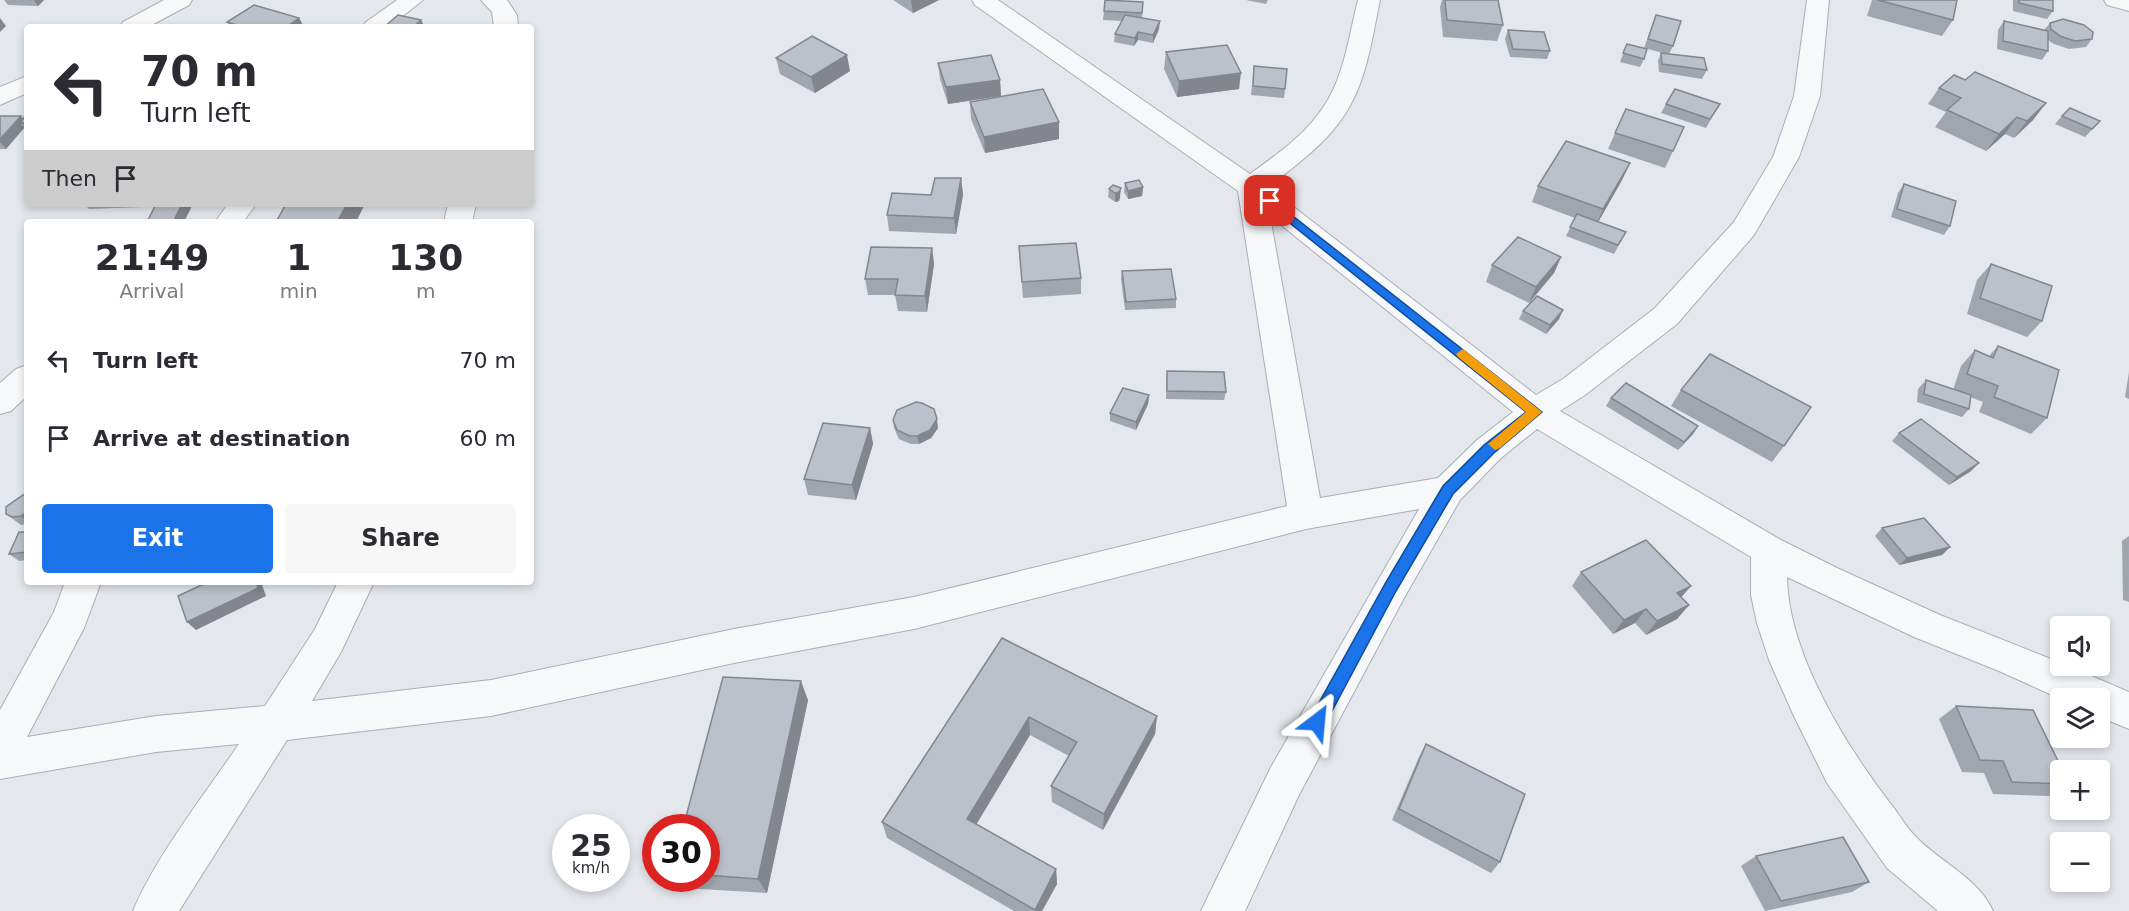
<!DOCTYPE html>
<meta charset="utf-8">
<style>
body{margin:0;font-family:"DejaVu Sans",sans-serif;background:#f7f7f7;color:#2b2b33;height:100vh;display:flex;flex-direction:column;font-size:22px;white-space:nowrap}
*{box-sizing:border-box;margin:0}
p{font-size:20px;color:#7c7c81}
.icon{flex:none;width:33px;height:33px;fill:none;stroke:currentColor;stroke-width:2;stroke-linecap:round;stroke-linejoin:round}
.map{position:relative;flex:1;overflow:hidden}
.sheet{position:absolute;left:24px;top:219px;width:510px;height:366px;display:flex;flex-direction:column;background:#fff;border-radius:6px;box-shadow:0 3px 9px #0003}
.sheet>*{flex:none}
.guide{position:absolute;left:24px;top:24px;width:510px;height:183px;border-radius:6px;box-shadow:0 3px 9px #0003;background:#fff;color:#2b2b33;overflow:hidden}
.tools{position:absolute;left:2050px;top:616px;display:grid;gap:12px}
.tools a{display:grid;place-items:center;width:60px;height:60px;border-radius:6px;background:#fff;box-shadow:0 3px 9px #0003;font-size:30px}
.speed{position:absolute;left:552px;top:814px;display:flex;gap:12px;font-size:30px;font-weight:700;text-align:center}
.speed>*{display:grid;place-content:center;width:78px;height:78px;border-radius:50%;background:#fff;box-shadow:0 3px 9px #0003;line-height:1}
.speed small{font-size:15px;font-weight:400}
.speed .limit{border:9px solid #d22;background:#fff;color:#111}
.pin{position:absolute;display:grid;place-items:center;width:51px;height:51px;color:#fff;margin:-26px;border-radius:12px;box-shadow:0 3px 9px #0006}
.me{position:absolute;width:66px;margin:-33px;rotate:29deg;stroke-linejoin:round;filter:drop-shadow(0 0 4px #0008)}
.turn{display:flex;align-items:center;gap:21px;height:126px;padding:0 18px;font-size:27px}
.turn .icon{width:78px;height:78px;stroke-width:2.5}
.turn b{display:block;font-size:42px;line-height:51px}
.then{display:flex;align-items:center;height:57px;padding:0 18px;background:#0003;gap:12px;font-size:22px}
.eta{display:flex;justify-content:space-evenly;align-items:center;height:102px;text-align:center}
.eta b{font-size:36px;font-weight:800;line-height:42px}
.primary-button{display:flex;gap:12px;margin-top:auto;padding:12px 18px}
.primary-button a{flex:1;height:69px;border-radius:6px;background:#1a73e8;color:#fff;font-size:24px;font-weight:800;line-height:69px;text-align:center}
.primary-button a+a{background:#f7f7f7;color:#2b2b33}
ul{padding:0;list-style:none}
li{display:flex;align-items:center;gap:18px;height:78px;padding:0 18px}
li div{flex:1}
li b{display:block;font-size:22px}
li em{font-style:normal}
.map>svg:first-child{display:block}
.lines{fill:none;stroke-linecap:round;stroke-linejoin:round}
.street-casing{stroke:#a9aeb7;stroke-width:2}
.street{fill:#f7f8fa;fill-rule:evenodd}
.wall{fill:#a1a5ae}
.shaded-wall{fill:#83868d}
.building{fill:#bbc0ca;stroke:#83868d;stroke-width:1.5}
.route{fill:#1a73e8;stroke:#114b97;stroke-width:1.5}
.slow{fill:#f59e0b}
</style>
<div class="map">
<svg width="2129" height="911" viewBox="0 0 2129 911">
<rect width="100%" height="100%" fill="#e4e7ec"/>
<g class="lines">
<defs>
<g id="street">
<path d="M164,0H192L189,5L148,27H119L123,22Z"/>
<path d="M397,0H423L389,27H362L366,22Z"/>
<path d="M481,0H507L517,15L518,27H494L492,12Z"/>
<path d="M972,0H998L1250,174C1276,155 1304,136 1322,109C1344,79 1349,35 1358,0H1380C1373,34 1368,71 1352,102C1334,138 1299,163 1268,187L1536,395L1563,379L1655,308L1734,222L1773,157L1794,96L1807,0H1829L1820,96L1799,157L1754,235L1677,324L1585,395L1560,411L1781,540L1837,568L1940,615L2061,663V666H2068L2129,692V729L2100,717V699H2061L1999,671L1914,637L1787,577C1788,653 1845,744 1890,803C1899,814 1907,829 1918,839C1942,863 1979,879 1993,911H1938L1887,868L1827,783L1793,714L1769,660L1757,623L1751,595V557L1537,429L1501,458L1460,500L1404,598L1299,795L1245,911H1201L1271,767L1419,509L1306,529L914,629L734,663L491,716L287,740L179,911H133C156,856 205,794 239,744L156,752L0,779V710L54,612L65,582H101L84,628L27,737L156,716L265,706L315,629L338,582H374L341,652L312,701L491,680L734,629L914,597L1287,506L1238,191L975,5ZM1270,216L1513,412L1477,440L1438,478L1320,498Z"/>
<path d="M2104,0H2129V11L2107,5Z"/>
<path d="M27,76V93L0,105V87Z"/>
<path d="M228,204H256L243,222H215Z"/>
<path d="M448,204H476L472,222H444Z"/>
<path d="M27,365V396L11,411L0,414V383L16,369Z"/>
</g>
</defs>
<use href="#street" class="street-casing"/>
<use href="#street" class="street"/>
</g>
<g class="wall">
<path d="M4,0H44L38,6L8,5Z"/>
<path d="M893,0H939L913,13Z"/>
<path d="M1246,0H1268L1266,4Z"/>
<path d="M1442,0H1498L1503,25L1497,41L1443,37L1440,7Z"/>
<path d="M1872,0H1957L1953,20L1942,36L1867,16Z"/>
<path d="M2013,0H2053V11L2047,19L2013,11Z"/>
<path d="M1143,2L1142,18L1159,29L1153,43L1138,40L1134,46L1114,42L1115,34L1122,21L1103,20L1104,11Z"/>
<path d="M1656,15L1673,46L1669,54L1707,70L1702,79L1659,72L1658,61L1661,53H1663L1644,48Z"/>
<path d="M299,18L304,27H230L227,22Z"/>
<path d="M2004,21L2044,30L2050,23L2092,39L2086,47L2069,49L2054,44L2048,40V51L2042,60L1997,49L1998,30Z"/>
<path d="M1508,30L1550,51L1547,59L1510,57L1505,39Z"/>
<path d="M1627,44L1644,59L1640,67L1620,62Z"/>
<path d="M1166,52L1239,89L1177,97L1164,69Z"/>
<path d="M776,58L850,71L815,93L780,74Z"/>
<path d="M938,63L1000,80L1001,96L948,104L940,79Z"/>
<path d="M1254,66L1285,89L1284,98L1251,95Z"/>
<path d="M1965,80L2046,103L2033,120L2014,138L2005,134L1986,151L1935,127L1946,112L1928,104L1939,88Z"/>
<path d="M970,102L1059,122V139L985,153L971,119Z"/>
<path d="M1666,104L1715,112L1706,128L1661,113Z"/>
<path d="M1626,109L1673,151L1665,168L1608,149Z"/>
<path d="M27,113V132L24,128L6,149H0V116L23,119Z"/>
<path d="M2062,116L2100,121L2085,137L2055,124Z"/>
<path d="M1630,163L1622,180L1598,222L1626,232L1614,254L1566,236L1575,218L1532,202L1538,186Z"/>
<path d="M961,178L963,195L956,234L889,231L887,215L931,195Z"/>
<path d="M1125,183L1143,187L1142,196L1128,199L1124,192Z"/>
<path d="M1904,184L1950,226L1944,235L1891,217L1898,193Z"/>
<path d="M1109,189L1120,197L1119,201L1115,202L1108,197Z"/>
<path d="M84,204H145L143,207L89,209Z"/>
<path d="M1019,246L1081,278V294L1023,298Z"/>
<path d="M932,248L934,264L927,312L898,311L895,295H868L865,279Z"/>
<path d="M1561,257L1554,273L1529,303L1486,282L1492,265Z"/>
<path d="M1991,264L2042,321L2027,337L1967,314L1977,280Z"/>
<path d="M1122,271L1176,299V308L1125,310L1121,279Z"/>
<path d="M1563,310L1559,319L1546,334L1519,319L1523,311Z"/>
<path d="M1998,346L2047,418L2031,434L1979,412L1983,402L1970,397L1969,409L1962,417L1917,402L1918,389L1926,380L1953,390L1961,366L1975,350L1989,356Z"/>
<path d="M1167,371L1226,392L1224,400L1166,399Z"/>
<path d="M2129,372V399L2125,397Z"/>
<path d="M1681,390L1784,446L1772,462L1671,406Z"/>
<path d="M1149,395L1148,404L1136,430L1110,421V413Z"/>
<path d="M1611,398L1698,426L1693,434L1678,450L1606,406Z"/>
<path d="M893,420L938,428L931,438L919,444H911L899,439L894,428Z"/>
<path d="M870,428L873,444L856,500L808,495L804,479Z"/>
<path d="M1899,433L1971,471L1949,485L1892,441Z"/>
<path d="M27,494V524L21,525L6,514Z"/>
<path d="M1882,528L1950,547L1942,555L1899,565L1875,536Z"/>
<path d="M27,532V560L19,561L9,554Z"/>
<path d="M2129,536V602L2123,600L2122,541Z"/>
<path d="M1581,572L1681,597L1689,605L1677,619L1646,635L1635,623L1613,634L1572,586Z"/>
<path d="M1002,638L1157,716L1155,734L1103,830L1052,802L1051,786L1069,756L1030,735L976,824L1056,869L1057,884L1042,911H1014L887,838L882,822Z"/>
<path d="M808,700L767,893L683,888L676,879H706V828Z"/>
<path d="M1956,706L2061,771V789L2049,796L1993,794L1984,773L1962,772L1939,719Z"/>
<path d="M1426,744L1500,862L1491,873L1392,820L1419,757Z"/>
<path d="M1756,856L1869,882L1852,892L1765,911L1741,866Z"/>
</g>
<g class="shaded-wall">
<path d="M34,0H44L38,6Z"/>
<path d="M911,0H939L913,13Z"/>
<path d="M0,18L6,26L0,32Z"/>
<path d="M299,18L304,27H286Z"/>
<path d="M421,20L425,27H413Z"/>
<path d="M1160,21L1159,29L1153,43V35Z"/>
<path d="M1138,32V40L1134,46L1135,38Z"/>
<path d="M847,55L850,71L815,93L811,77Z"/>
<path d="M1241,73L1239,89L1177,97L1179,81Z"/>
<path d="M1000,80L1001,96L948,104L946,87Z"/>
<path d="M2046,103L2033,120L2014,138L2027,121Z"/>
<path d="M21,116L26,123H20L24,128L6,149L0,142V139Z"/>
<path d="M2017,117L2005,134L1986,151L1999,134Z"/>
<path d="M1059,122V139L985,153L984,137Z"/>
<path d="M1630,163L1622,180L1596,226L1603,209Z"/>
<path d="M961,178L963,195L956,234L954,218Z"/>
<path d="M1143,187L1142,196L1128,199V191Z"/>
<path d="M1121,188L1120,197L1119,201L1115,202V193Z"/>
<path d="M182,204H193L184,222H173Z"/>
<path d="M347,204H365L356,222H337Z"/>
<path d="M932,248L934,264L927,312L925,296Z"/>
<path d="M1561,257L1554,273L1529,303L1536,287Z"/>
<path d="M1563,310L1559,319L1546,334L1550,325Z"/>
<path d="M1149,395L1148,404L1136,430V422Z"/>
<path d="M937,419L938,428L931,438L919,444L917,436Z"/>
<path d="M1698,426L1693,434L1678,450L1684,442Z"/>
<path d="M870,428L873,444L856,500L852,485Z"/>
<path d="M1979,463L1971,471L1949,485L1957,477Z"/>
<path d="M27,512V521L21,516Z"/>
<path d="M1950,547L1942,555L1899,565L1907,558Z"/>
<path d="M256,582H261L266,596L196,630L187,622Z"/>
<path d="M1691,586L1679,600L1677,593Z"/>
<path d="M1689,605L1677,619L1646,635L1657,621Z"/>
<path d="M1646,609L1635,623L1613,634L1624,620Z"/>
<path d="M801,681L808,700L767,893L758,879Z"/>
<path d="M1157,716L1155,734L1103,830L1104,814Z"/>
<path d="M1029,717L1030,735L970,835L967,819Z"/>
<path d="M1056,869L1057,884L1042,911H1035V910Z"/>
</g>
<g class="building">
<path d="M1105,0L1143,2L1142,13L1104,11Z"/>
<path d="M1445,0H1498L1503,25L1447,20Z"/>
<path d="M1878,0H1957L1953,20Z"/>
<path d="M2019,0H2053V11L2019,3Z"/>
<path d="M254,5L299,18L286,27H243L227,22Z"/>
<path d="M398,15L421,20L413,27H384Z"/>
<path d="M1125,15L1160,21L1153,35L1138,32L1135,38L1115,34Z"/>
<path d="M1656,15L1681,21L1673,46L1648,39Z"/>
<path d="M2063,19L2084,25L2093,32L2092,39L2075,41L2060,36L2051,29L2050,23Z"/>
<path d="M2004,21L2048,31V51L2003,41Z"/>
<path d="M1508,30L1544,32L1550,51L1513,49Z"/>
<path d="M812,36L847,55L811,77L776,58Z"/>
<path d="M1627,44L1647,49L1644,59L1623,53Z"/>
<path d="M1227,45L1241,73L1179,81L1166,52Z"/>
<path d="M1661,53L1704,58L1707,70L1662,64Z"/>
<path d="M991,55L1000,80L946,87L938,63Z"/>
<path d="M1254,66L1287,69L1285,89L1253,86Z"/>
<path d="M1975,72L2046,103L2027,121L2017,117L1999,134L1947,110L1961,98L1939,88L1954,75L1965,80Z"/>
<path d="M1043,89L1059,122L984,137L970,102Z"/>
<path d="M1675,89L1720,104L1710,119L1666,104Z"/>
<path d="M2070,108L2100,121L2092,129L2062,116Z"/>
<path d="M1626,109L1684,127L1673,151L1615,133Z"/>
<path d="M27,113V123H20Z"/>
<path d="M0,116H21L0,139Z"/>
<path d="M1566,141L1630,163L1603,209L1538,186Z"/>
<path d="M935,178H961L954,218L887,215L892,193L931,195Z"/>
<path d="M1139,180L1143,187L1128,191L1125,183Z"/>
<path d="M1904,184L1956,201L1950,226L1897,209Z"/>
<path d="M1113,185L1121,188L1119,192L1115,193L1109,189Z"/>
<path d="M156,204H182L173,222H147Z"/>
<path d="M286,204H347L337,222H276Z"/>
<path d="M1577,214L1626,232L1618,245L1570,227Z"/>
<path d="M1518,237L1561,257L1536,287L1492,265Z"/>
<path d="M1076,243L1081,278L1022,282L1019,246Z"/>
<path d="M871,247L932,248L925,296L895,295L898,279H865Z"/>
<path d="M1991,264L2052,286L2042,321L1980,298Z"/>
<path d="M1171,269L1176,299L1126,302L1122,271Z"/>
<path d="M1537,296L1563,310L1550,325L1523,311Z"/>
<path d="M1998,346L2059,370L2047,418L1994,397L1998,386L1967,374L1975,350L1993,358Z"/>
<path d="M1710,354L1811,407L1784,446L1681,390Z"/>
<path d="M1167,371L1224,372L1226,392L1167,391Z"/>
<path d="M1926,380L1971,395L1969,409L1924,394Z"/>
<path d="M1626,383L1698,426L1684,442L1611,398Z"/>
<path d="M1123,388L1149,395L1136,422L1110,413Z"/>
<path d="M916,402L922,403L934,409L937,419L930,430L917,436H910L897,430L893,420L897,410Z"/>
<path d="M1921,419L1979,463L1957,477L1899,433Z"/>
<path d="M823,423L870,428L852,485L804,479Z"/>
<path d="M27,494V512L21,516L12,517L6,514V507L23,495Z"/>
<path d="M1924,518L1950,547L1907,558L1882,528Z"/>
<path d="M19,532H27V552L9,554Z"/>
<path d="M1646,540L1691,586L1677,593L1689,605L1657,621L1646,609L1624,620L1581,572Z"/>
<path d="M208,582H256L258,588L187,622L178,596Z"/>
<path d="M1002,638L1157,716L1104,814L1051,786L1077,742L1029,717L967,819L1056,869L1035,910L882,822Z"/>
<path d="M723,677L801,681L758,879L706,875V828H683Z"/>
<path d="M1956,706L2033,710L2063,771H2061V784L2012,782L2003,761L1980,760Z"/>
<path d="M1426,744L1525,794L1500,862L1399,809Z"/>
<path d="M1843,837L1869,882L1781,901L1756,856Z"/>
</g>
<path class="route" d="M1270,198L1542,412L1494,453L1453,494L1396,591L1323,728L1317,730L1311,728L1309,722L1311,717L1386,582L1443,486L1484,445L1526,412L1266,204L1264,201Z"/>
<path class="slow" d="M1463,349L1542,412L1500,448L1495,450L1488,444L1526,412L1458,357L1456,354Z"/>
</svg>
<div class="tools">
<a><svg class="icon" aria-label="sound" viewBox="0 0 24 24"><path d="M4 9h4l5-4v14l-5-4H4zM17 9q2 3 0 6"/></svg></a>
<a><svg class="icon" aria-label="layers" viewBox="0 0 24 24"><path d="M12 4l9 5-9 5-9-5zM3 14l9 5 9-5"/></svg></a>
<a>+</a>
<a>−</a>
</div>
<div class="speed"><div>25<small>km/h</small></div><div class="limit">30</div></div>
<div class="pin" style="left:1270px;top:201px;background:#d93025"><svg class="icon" aria-label="arrive" viewBox="0 0 24 24"><path d="M6 21V4h12l-3 4 3 4H6"/></svg></div>
<svg class="me" style="left:1317px;top:722px" viewBox="-20 -20 40 40"><path d="M0-17L14 15 0 8-14 15z" fill="#1a73e8" stroke="#fff" stroke-width="4"/></svg>
<div class="guide">
<div class="turn"><svg class="icon" aria-label="left" viewBox="0 0 24 24"><path d="M17 20v-9H6M10 6l-5 5 5 5"/></svg><div><b>70 m</b>Turn left</div></div>
<div class="then">Then<svg class="icon" aria-label="arrive" viewBox="0 0 24 24"><path d="M6 21V4h12l-3 4 3 4H6"/></svg></div>
</div>
<section class="sheet">
<div class="eta">
<div><b>21:49</b><p>Arrival</p></div>
<div><b>1</b><p>min</p></div>
<div><b>130</b><p>m</p></div>
</div>
<ul>
<li><svg class="icon" aria-label="left" viewBox="0 0 24 24"><path d="M17 20v-9H6M10 6l-5 5 5 5"/></svg><div><b>Turn left</b></div><em>70 m</em></li>
<li><svg class="icon" aria-label="arrive" viewBox="0 0 24 24"><path d="M6 21V4h12l-3 4 3 4H6"/></svg><div><b>Arrive at destination</b></div><em>60 m</em></li>
</ul>
<div class="primary-button"><a>Exit</a><a>Share</a></div>
</section>
</div>
